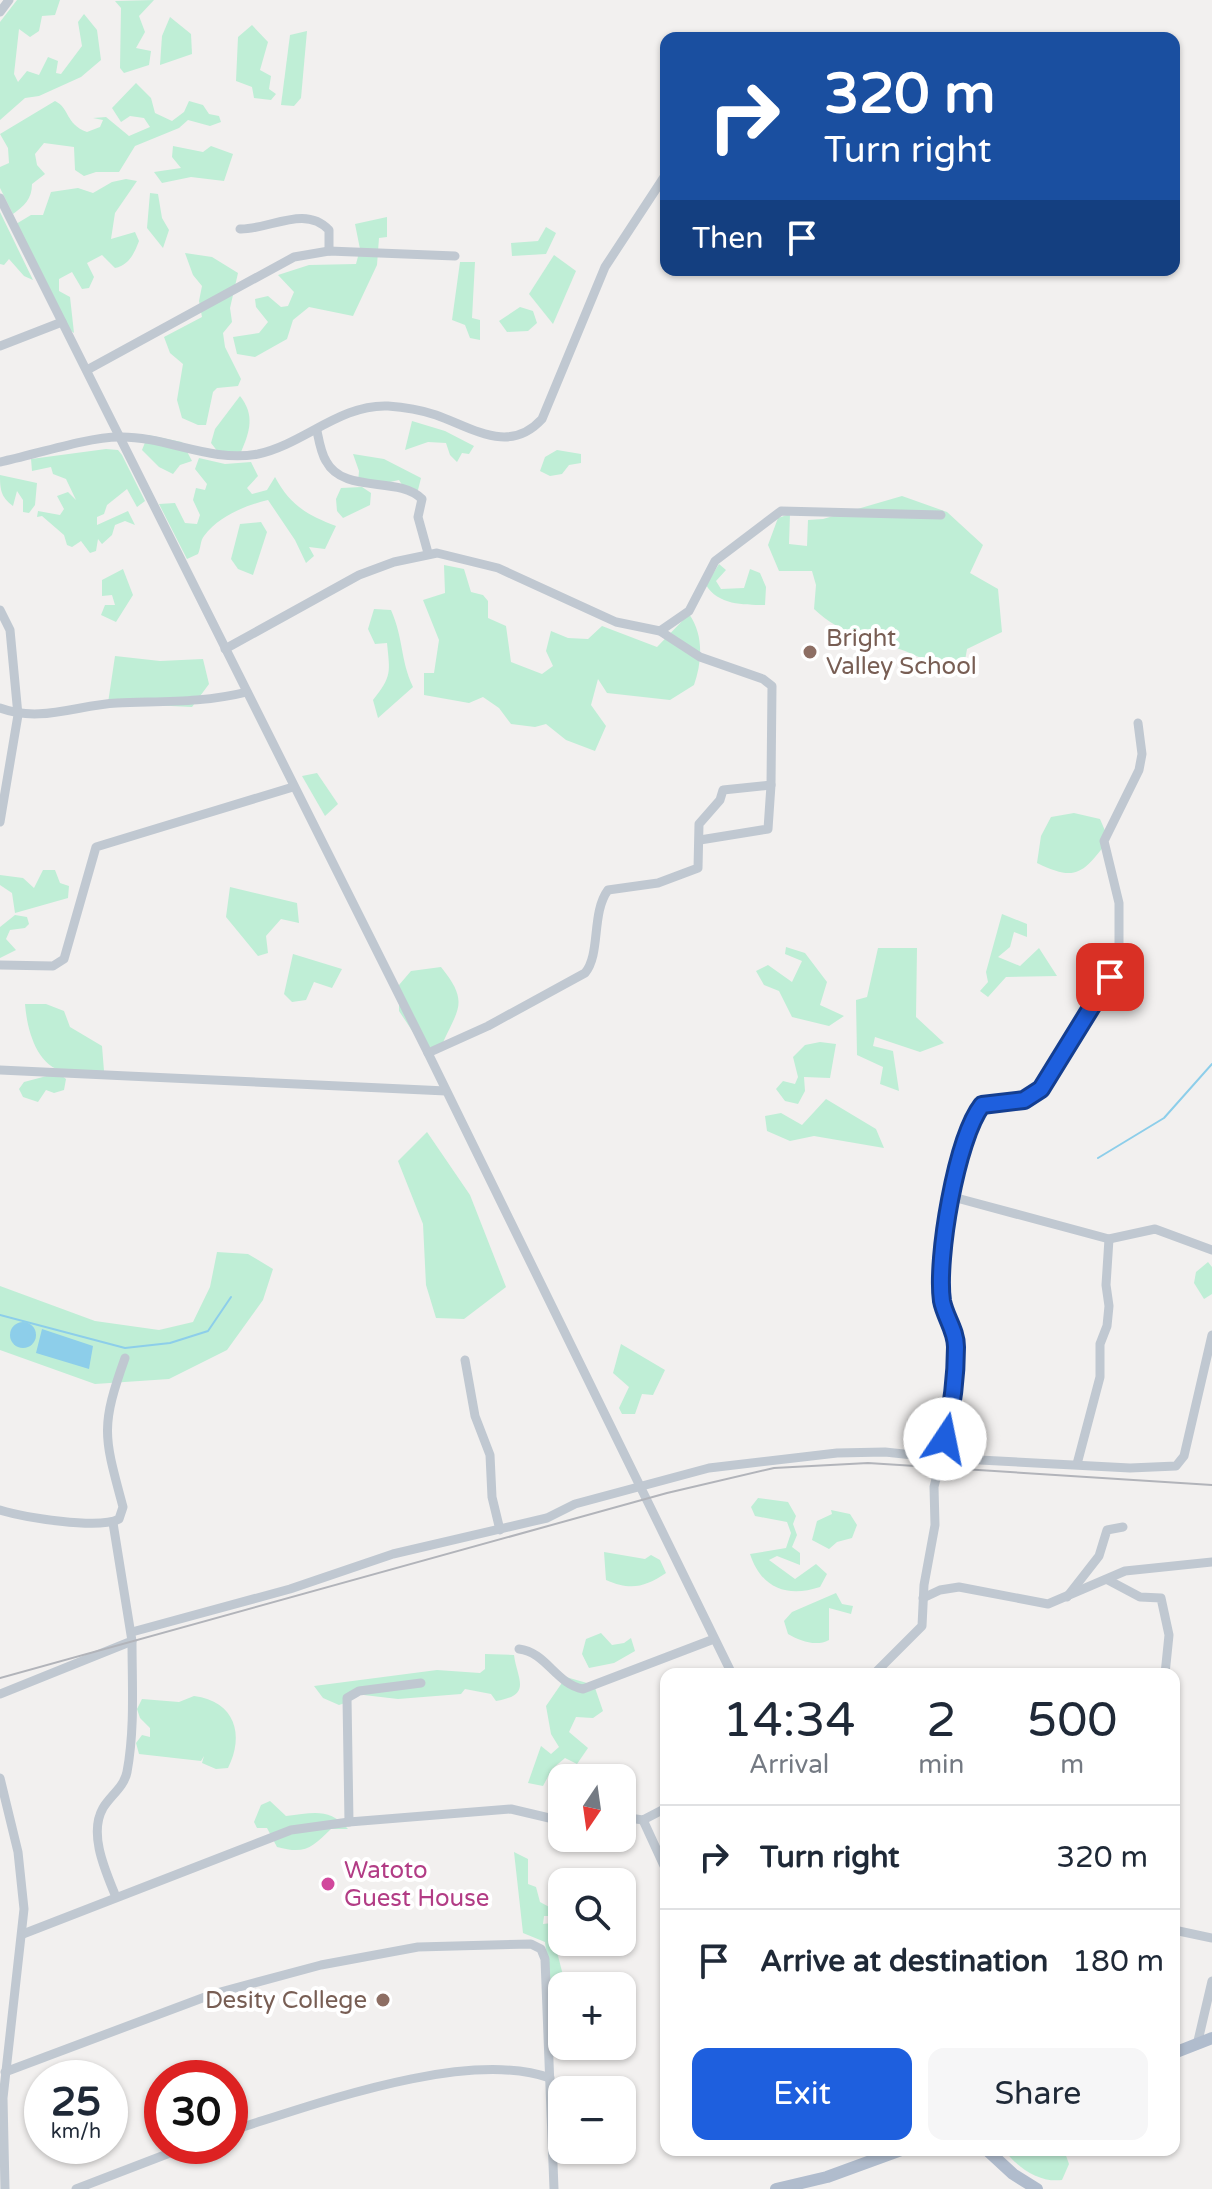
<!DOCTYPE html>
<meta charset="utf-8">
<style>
body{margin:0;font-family:"Varela Round",sans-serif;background:#f6f6f7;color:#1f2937;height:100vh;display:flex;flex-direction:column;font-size:30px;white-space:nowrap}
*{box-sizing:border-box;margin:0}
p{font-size:26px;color:#747a83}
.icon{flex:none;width:44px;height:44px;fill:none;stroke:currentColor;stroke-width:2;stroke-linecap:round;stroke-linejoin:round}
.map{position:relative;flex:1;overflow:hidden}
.panel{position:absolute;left:660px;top:1668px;width:520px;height:488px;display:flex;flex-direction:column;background:#fff;border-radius:16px;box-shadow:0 2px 6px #0004}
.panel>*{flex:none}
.top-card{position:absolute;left:660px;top:32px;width:520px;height:244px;border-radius:16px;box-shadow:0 2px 6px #0004;background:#1a4fa0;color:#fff;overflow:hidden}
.needle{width:52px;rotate:193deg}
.fabs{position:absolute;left:548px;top:1764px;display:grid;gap:16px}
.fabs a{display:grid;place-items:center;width:88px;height:88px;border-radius:16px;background:#fff;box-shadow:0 2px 6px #0004;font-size:40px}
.speed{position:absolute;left:24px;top:2060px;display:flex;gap:16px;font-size:40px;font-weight:700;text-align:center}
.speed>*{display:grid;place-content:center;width:104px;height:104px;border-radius:50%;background:#fff;box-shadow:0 2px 6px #0004;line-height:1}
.speed small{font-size:20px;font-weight:400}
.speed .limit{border:12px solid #d22;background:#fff;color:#111}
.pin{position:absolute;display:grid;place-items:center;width:68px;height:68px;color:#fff;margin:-34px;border-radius:16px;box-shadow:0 4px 12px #0006}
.me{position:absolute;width:88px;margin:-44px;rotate:11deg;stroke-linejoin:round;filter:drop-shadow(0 0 6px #0008)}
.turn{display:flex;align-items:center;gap:28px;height:168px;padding:0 32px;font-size:36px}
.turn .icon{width:104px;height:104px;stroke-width:2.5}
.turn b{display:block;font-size:56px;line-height:68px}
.then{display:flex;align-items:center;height:76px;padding:0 32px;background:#0003;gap:16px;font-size:30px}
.eta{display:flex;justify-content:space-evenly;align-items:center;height:136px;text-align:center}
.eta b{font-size:48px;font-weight:600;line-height:56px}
.action{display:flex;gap:16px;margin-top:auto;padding:16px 32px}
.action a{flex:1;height:92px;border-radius:16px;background:#1e5fde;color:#fff;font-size:32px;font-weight:600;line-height:92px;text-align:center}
.action a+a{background:#f6f6f7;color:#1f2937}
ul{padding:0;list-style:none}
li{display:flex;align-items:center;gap:24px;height:104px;padding:0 32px;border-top:2px solid #e0e1e3}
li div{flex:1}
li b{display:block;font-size:30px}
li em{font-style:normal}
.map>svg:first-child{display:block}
.green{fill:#bfeed6}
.water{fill:#8dceea}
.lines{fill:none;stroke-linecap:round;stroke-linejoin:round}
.stream{stroke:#8dceea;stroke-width:2}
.minor{stroke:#c0c8d1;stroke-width:9}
.major{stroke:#b0bccd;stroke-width:12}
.rail{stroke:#b2b4ba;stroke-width:2}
.route-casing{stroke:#143e90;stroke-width:20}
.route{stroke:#1e5fde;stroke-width:14}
.education-dot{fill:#8d6e63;stroke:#fff;stroke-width:3}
.hotel-dot{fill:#d1479c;stroke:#fff;stroke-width:3}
.labels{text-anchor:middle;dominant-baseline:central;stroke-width:8;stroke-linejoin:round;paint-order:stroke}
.education-label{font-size:24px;fill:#785e54;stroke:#fff;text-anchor:start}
.hotel-label{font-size:24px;fill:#b23c85;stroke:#fff;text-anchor:start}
</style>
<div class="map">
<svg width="1212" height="2189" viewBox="0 0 1212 2189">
<rect width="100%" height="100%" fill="#f2f0ef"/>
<g class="green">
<path d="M17,0H60L55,15L42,16L39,31L30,37L19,29L14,74L18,82L27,71L39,75L48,57L58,61L56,73L61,74L82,46L78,22L84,14L97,30L101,60L81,77L39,96L25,98L0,120V22Z"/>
<path d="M154,0L139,16L145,32L136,48L151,51L149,65L124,73L120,68L121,8L115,1Z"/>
<path d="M170,17L191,34L192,54L160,65L162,36Z"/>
<path d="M252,25L268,42L260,70L271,76L269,89L276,94L271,100L254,98L252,87L236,81L238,37Z"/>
<path d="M307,31L301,98L294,106L281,105L290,35Z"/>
<path d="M136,83L151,98L155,113L172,121L184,112L189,101L203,105L209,114L219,116L221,122L210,126L188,120L179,128L135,146L119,172H96L84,176L75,170L74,147L44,143L35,154L37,165L45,174L32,184C32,199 24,206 13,214L0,188V167L9,163L8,148L0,134L55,101C70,108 65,124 87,132L100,127L103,120L93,118L106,117L129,136L150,127L144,118L130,116L121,122L112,108Z"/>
<path d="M173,146L203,152L211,146L233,154L224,181L191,177L162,183L154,172L181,168L172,157Z"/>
<path d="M126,179L137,181L115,213L111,239L135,232L139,241C134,254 129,265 115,268L102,255L87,263L94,277L89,288L82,289L72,272L59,279V291L70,297L74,333L67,328L16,224L31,215H43L51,192L78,188L93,193L112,182Z"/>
<path d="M150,193L158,194L162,218L169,230L163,248L147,228Z"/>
<path d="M0,212L33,280L24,276L9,259L4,265L0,264Z"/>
<path d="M387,217V237L379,238L377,265L353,316L309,307L293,320L287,339L255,357L237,354L233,337L259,333L268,322L256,307L255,299L268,296L281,307L288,306L294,292L278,275L309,265L356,264L360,249L355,224Z"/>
<path d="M546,227L556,233L546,254L512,256L511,243L538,241Z"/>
<path d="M185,253L212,257L238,273L230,308L232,322L223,333L225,347L241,379L238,386L217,388L213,392L206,425H198L182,418L177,400L183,364L170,353L164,337L202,317L199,301L202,286L193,275Z"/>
<path d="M554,255L576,271L553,324L529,294Z"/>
<path d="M460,262H475L472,318L480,320V340L470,338L465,325L452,320Z"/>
<path d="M520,307L533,311L537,323L528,331L507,332L499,321Z"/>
<path d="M240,396C255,415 250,431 241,452L222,457L211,443L215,429Z"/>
<path d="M412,421L445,431L474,446L469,454L462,453L457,462L450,455L446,443L428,442L405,450Z"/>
<path d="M148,435L182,442L192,461L180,465L173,474L159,467L142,450Z"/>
<path d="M106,449L118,450L122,455L145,501L137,507L127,489L107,505L104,514L97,517V525L128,511L135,525L125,521L115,525L112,535L102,544L98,539L96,551L90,553L81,541L72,547L67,545L64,535L42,516L37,517L38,511L60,515L64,509L57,496L68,492L76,500L66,479L53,474L51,467L32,471L31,459Z"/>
<path d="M557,450L581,454V463L569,465L562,474L550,476L540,471L545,457Z"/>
<path d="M353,454L384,459L421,478L417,494L404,488L399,480L390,482L387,489L358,483L359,471Z"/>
<path d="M199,458L225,464L251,462L258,476L247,488L252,494L267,490L275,477C290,505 307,515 336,526L325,549L309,547L314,556L306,563L295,540L268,500C244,506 219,516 204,536C200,541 201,548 198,554L187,559L159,504L175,503L185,523L197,524L200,515L193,500L196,488L205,490L207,484L195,469Z"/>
<path d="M0,475L37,483L35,505L29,513L23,512V500L17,491L13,506C1,497 0,490 0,475Z"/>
<path d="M362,487L371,493L370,505L343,518L337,511L336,499L341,488Z"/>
<path d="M902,496L947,512L983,545L970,573L998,589L1002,632L967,649L962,678C943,669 924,659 905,651C871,638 841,635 814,609L816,585L812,571H779L768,545L778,518L790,514L789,544L807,546L808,520L823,519Z"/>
<path d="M261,522L267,532L253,575L238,569L231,559L240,524Z"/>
<path d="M719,564L726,570L716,581L721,589L744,588L750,569L760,573L766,587L765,605C744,605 718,605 706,585Z"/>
<path d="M444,565L464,569L471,592L483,595L488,601V618L506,626L511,662L542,674L553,666L546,651L551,631L568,638L588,639L602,626L657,647L689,614C704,635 702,662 694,685L670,700L607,693L598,679L591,705L606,726L595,751L566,740L546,724L535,727L511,724L499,708L483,697L469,703L424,695V673H434L439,640L423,600L445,593Z"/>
<path d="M123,569L133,595L116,622L101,615L105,605H115L112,595L102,596V580Z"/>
<path d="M374,609L391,610C404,640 400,659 413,687L378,718L373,700C392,676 390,673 387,643L375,644L368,629Z"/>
<path d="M115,656L160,661L203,659L209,684L192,707L108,703Z"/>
<path d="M317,773L338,804L325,816L302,776Z"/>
<path d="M1074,813L1100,819L1109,840C1083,872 1078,883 1037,863L1041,836L1051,817Z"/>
<path d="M43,870H55L60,883L69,886L68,898L15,913L12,893L0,885V875L23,878L34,888Z"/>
<path d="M230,887L297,903L299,923L281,919L266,936L268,953L258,956L226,917Z"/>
<path d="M1002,914L1027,924V937L1014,932L1010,947L998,957L1020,966L1039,948L1057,976L1006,977L988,997L980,991L988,982L986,972Z"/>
<path d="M15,915L27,917L29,924L25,928L10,930L6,939L16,950L0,958V927Z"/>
<path d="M786,947L805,953L827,982L820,1005L844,1016L829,1026L792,1017L779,991L764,985L756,971L768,965L792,982L802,961L785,954Z"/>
<path d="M878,948H917L916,1017L944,1043L920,1052L875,1037L873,1046L893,1051L899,1091L880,1084L883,1067L857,1055L856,1000L867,997Z"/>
<path d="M293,954L342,969L332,988L314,982L306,1000L292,1002L284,994Z"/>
<path d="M441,967C470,1003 458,1008 441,1047H423L399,1011V985L411,971Z"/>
<path d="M25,1004H46L64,1011L70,1027L102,1046L104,1071C92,1071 77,1074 65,1072C36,1066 27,1029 25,1004Z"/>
<path d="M820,1042L836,1044L830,1078L804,1077L805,1091L798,1104L785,1101L776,1089L783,1081L795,1084L798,1077L793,1057L805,1045Z"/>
<path d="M58,1073L66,1079L64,1090L54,1093L46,1090L38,1102L23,1097L19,1089L24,1082Z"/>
<path d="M826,1099L876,1129L884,1148L814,1136L790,1141L767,1131L765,1116L781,1113L802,1125Z"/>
<path d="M427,1132L470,1195L506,1287L464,1319L436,1318L426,1285L423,1224L398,1161Z"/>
<path d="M217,1252L248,1254L273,1269L263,1300L227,1350L169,1379L95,1384L0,1350V1286L95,1321L159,1330L193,1322L210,1287Z"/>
<path d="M1208,1262L1212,1267V1294L1204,1299L1194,1283L1196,1272Z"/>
<path d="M621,1344L665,1370L653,1395L642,1394L635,1414H622L619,1408L629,1387L613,1373Z"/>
<path d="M758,1498L788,1502L796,1516L793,1524L797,1535L792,1547L800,1553V1565L777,1556L769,1560L795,1579L816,1564L827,1574L820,1587C787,1598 761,1588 750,1554L786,1548L791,1533L787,1522L755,1516L751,1507Z"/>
<path d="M831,1510L850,1514L857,1525L852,1538L837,1542L829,1549L812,1540L817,1521L832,1514Z"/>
<path d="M604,1552L645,1559L651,1555L660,1560L666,1573C645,1587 631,1591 606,1580Z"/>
<path d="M836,1593L842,1604L853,1606L851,1614L829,1608V1640C816,1647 800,1641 788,1634L784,1621L792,1612Z"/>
<path d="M601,1633L612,1645L624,1643L631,1638L635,1651L614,1663L589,1668L582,1654L586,1639Z"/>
<path d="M485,1654L514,1655C517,1679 533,1695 496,1701L491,1694L465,1689L461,1694L398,1699L355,1694L348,1702L339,1705L323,1698L314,1686L437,1670L480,1673L485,1669Z"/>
<path d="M566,1677L594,1685L603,1711L593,1718L576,1717L569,1732L588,1748L577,1764L565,1758L552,1769L543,1786L528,1783L541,1746L551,1754L559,1747L551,1734L546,1706Z"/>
<path d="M194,1696C235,1701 245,1735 228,1768L216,1769L202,1763L204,1756L201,1761L139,1754L136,1743L142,1735L150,1737V1728L140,1718L137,1709L142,1699L179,1702Z"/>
<path d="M270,1801L286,1816C313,1813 329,1807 348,1829H331C312,1847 306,1855 277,1847L267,1828H257L254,1822L261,1805Z"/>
<path d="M514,1852L528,1859V1884L536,1887L540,1902L553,1909L554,1916H544L543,1924L552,1923L560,1938L556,1948L565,1983L551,1989L545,1942L523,1933Z"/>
<path d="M1004,2150H1064L1069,2164L1062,2180C1039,2183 1017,2167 1004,2150Z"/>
</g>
<g class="water">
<circle cx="23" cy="1335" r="13"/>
<path d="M42,1329L93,1346L89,1369L36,1353Z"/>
</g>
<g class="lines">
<g class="stream">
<path d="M1098,1158L1164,1118L1212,1064"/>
<path d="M0,1315L125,1348L170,1343L208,1331L231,1297"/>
</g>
<g class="minor">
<path d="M0,12L9,0"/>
<path d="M0,198L428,1053L732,1674"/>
<path d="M240,229C269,230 305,204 329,230V251"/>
<path d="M0,346L62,322"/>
<path d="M87,370L294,257L329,251L455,256"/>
<path d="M317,431C319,441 321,453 326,461C344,495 398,475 422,499L418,517L428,553"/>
<path d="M0,462C34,455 87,437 119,437C166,436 210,463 258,454C304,444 340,404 388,406C404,407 421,410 436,415C473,428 509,455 542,419L605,267L666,174"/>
<path d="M0,610L10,630L18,715L0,822"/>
<path d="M660,631L689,611L715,561L781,511L941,515"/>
<path d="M225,649L359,575L394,562L437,553L498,568L616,622L660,631L700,657L763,679L772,686L771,785L723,790L720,800L699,824L698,868L658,883L608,890C591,913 601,954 585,973L488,1026L428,1053"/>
<path d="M0,708C40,723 77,705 117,703C161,701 203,703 247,692"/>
<path d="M700,840L768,829L771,785"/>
<path d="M0,965L53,966L64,959L96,847L293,787"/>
<path d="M0,1070L446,1091"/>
<path d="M953,1197L1109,1239L1155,1229L1212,1250"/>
<path d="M465,1360L475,1416L490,1455L492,1497L500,1530"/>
<path d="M1077,1464L1100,1377V1344L1107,1326L1109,1306L1106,1285L1109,1239"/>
<path d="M0,1510C23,1517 99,1530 119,1519L123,1507C104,1436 100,1428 125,1358"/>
<path d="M1108,1580L1140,1597L1161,1598L1169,1635L1165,1674"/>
<path d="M1067,1597L1099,1556L1107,1530L1123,1527"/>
<path d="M923,1598L940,1590L959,1587L1048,1604L1125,1571L1212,1562"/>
<path d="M132,1632L290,1589L393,1554L547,1518L575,1504L709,1468L837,1453L885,1452L941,1458C949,1421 956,1386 956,1348C956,1331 945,1318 942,1301C935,1260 957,1138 982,1105L1024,1100L1041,1089L1119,963V903L1104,841L1139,770L1142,754L1138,723"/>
<path d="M519,1649C546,1652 556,1684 583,1689L714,1639"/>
<path d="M874,1674L922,1626L924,1585L935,1525L934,1487L941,1458L1130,1468L1176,1466L1184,1456L1212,1335"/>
<path d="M0,1694L132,1641L113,1523"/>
<path d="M0,1778L18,1852L24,1909L3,2098L5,2189"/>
<path d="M622,1817L643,1820L666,1808"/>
<path d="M643,1820L666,1870"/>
<path d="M349,1822L347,1698L359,1691L421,1683"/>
<path d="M116,1897C106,1872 88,1834 103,1808C111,1795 124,1787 127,1772C135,1729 132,1684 132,1641"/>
<path d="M1174,1930L1212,1938"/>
<path d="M23,1934L291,1830L349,1822L511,1809L562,1821"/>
<path d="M1197,2045L1212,1981"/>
<path d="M5,2072L213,1994L321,1965L418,1947L531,1944L541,1949L545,1959L554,2189"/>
<path d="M230,2131C314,2105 466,2048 550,2078"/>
<path d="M76,2189L188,2146"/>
</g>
<g class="major">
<path d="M1174,2053L1212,2038"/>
<path d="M987,2150L1013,2174L1037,2189"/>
<path d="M776,2189L827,2177L901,2150"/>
</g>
<path class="rail" d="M0,1678L667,1493L774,1468L868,1463L1212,1485"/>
</g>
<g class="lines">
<defs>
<path id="route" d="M945,1439C952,1408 956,1378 956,1347C956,1330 945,1317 942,1301C936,1259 956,1139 982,1105L1024,1100L1041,1089L1110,977"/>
</defs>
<use href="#route" class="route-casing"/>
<use href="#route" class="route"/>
</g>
<g class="education-dot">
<circle cx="810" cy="652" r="8"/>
<circle cx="383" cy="2000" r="8"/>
</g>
<circle class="hotel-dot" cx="328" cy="1884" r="8"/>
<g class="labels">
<g class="education-label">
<text x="826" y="638">Bright<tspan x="826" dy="28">Valley School</tspan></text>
<text x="367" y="2000" text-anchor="end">Desity College</text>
</g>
<g class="hotel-label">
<text x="344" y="1870">Watoto<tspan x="344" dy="28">Guest House</tspan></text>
</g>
</g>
</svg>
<div class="fabs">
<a><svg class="needle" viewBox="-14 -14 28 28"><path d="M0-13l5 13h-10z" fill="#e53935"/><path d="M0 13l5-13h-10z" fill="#747a83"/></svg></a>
<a><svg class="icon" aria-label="search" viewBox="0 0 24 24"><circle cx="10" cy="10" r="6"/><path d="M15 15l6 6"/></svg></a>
<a>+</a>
<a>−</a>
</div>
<div class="speed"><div>25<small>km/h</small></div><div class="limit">30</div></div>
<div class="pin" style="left:1110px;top:977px;background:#d93025"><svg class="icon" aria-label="arrive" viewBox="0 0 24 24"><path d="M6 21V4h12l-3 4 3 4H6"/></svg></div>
<svg class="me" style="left:945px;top:1439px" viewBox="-20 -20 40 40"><circle r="19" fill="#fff"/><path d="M0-13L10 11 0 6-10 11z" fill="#1e5fde"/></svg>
<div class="top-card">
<div class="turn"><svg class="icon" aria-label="right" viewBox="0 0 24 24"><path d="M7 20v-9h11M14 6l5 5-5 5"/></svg><div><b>320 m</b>Turn right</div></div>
<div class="then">Then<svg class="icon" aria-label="arrive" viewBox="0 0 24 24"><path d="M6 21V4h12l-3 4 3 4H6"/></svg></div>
</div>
<section class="panel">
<div class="eta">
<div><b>14:34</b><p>Arrival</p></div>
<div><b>2</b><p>min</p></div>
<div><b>500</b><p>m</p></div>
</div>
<ul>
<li><svg class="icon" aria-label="right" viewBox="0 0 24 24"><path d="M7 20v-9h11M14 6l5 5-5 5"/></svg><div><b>Turn right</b></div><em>320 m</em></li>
<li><svg class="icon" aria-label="arrive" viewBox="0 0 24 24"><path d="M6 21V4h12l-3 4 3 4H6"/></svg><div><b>Arrive at destination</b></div><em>180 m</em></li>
</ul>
<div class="action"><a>Exit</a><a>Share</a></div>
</section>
</div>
